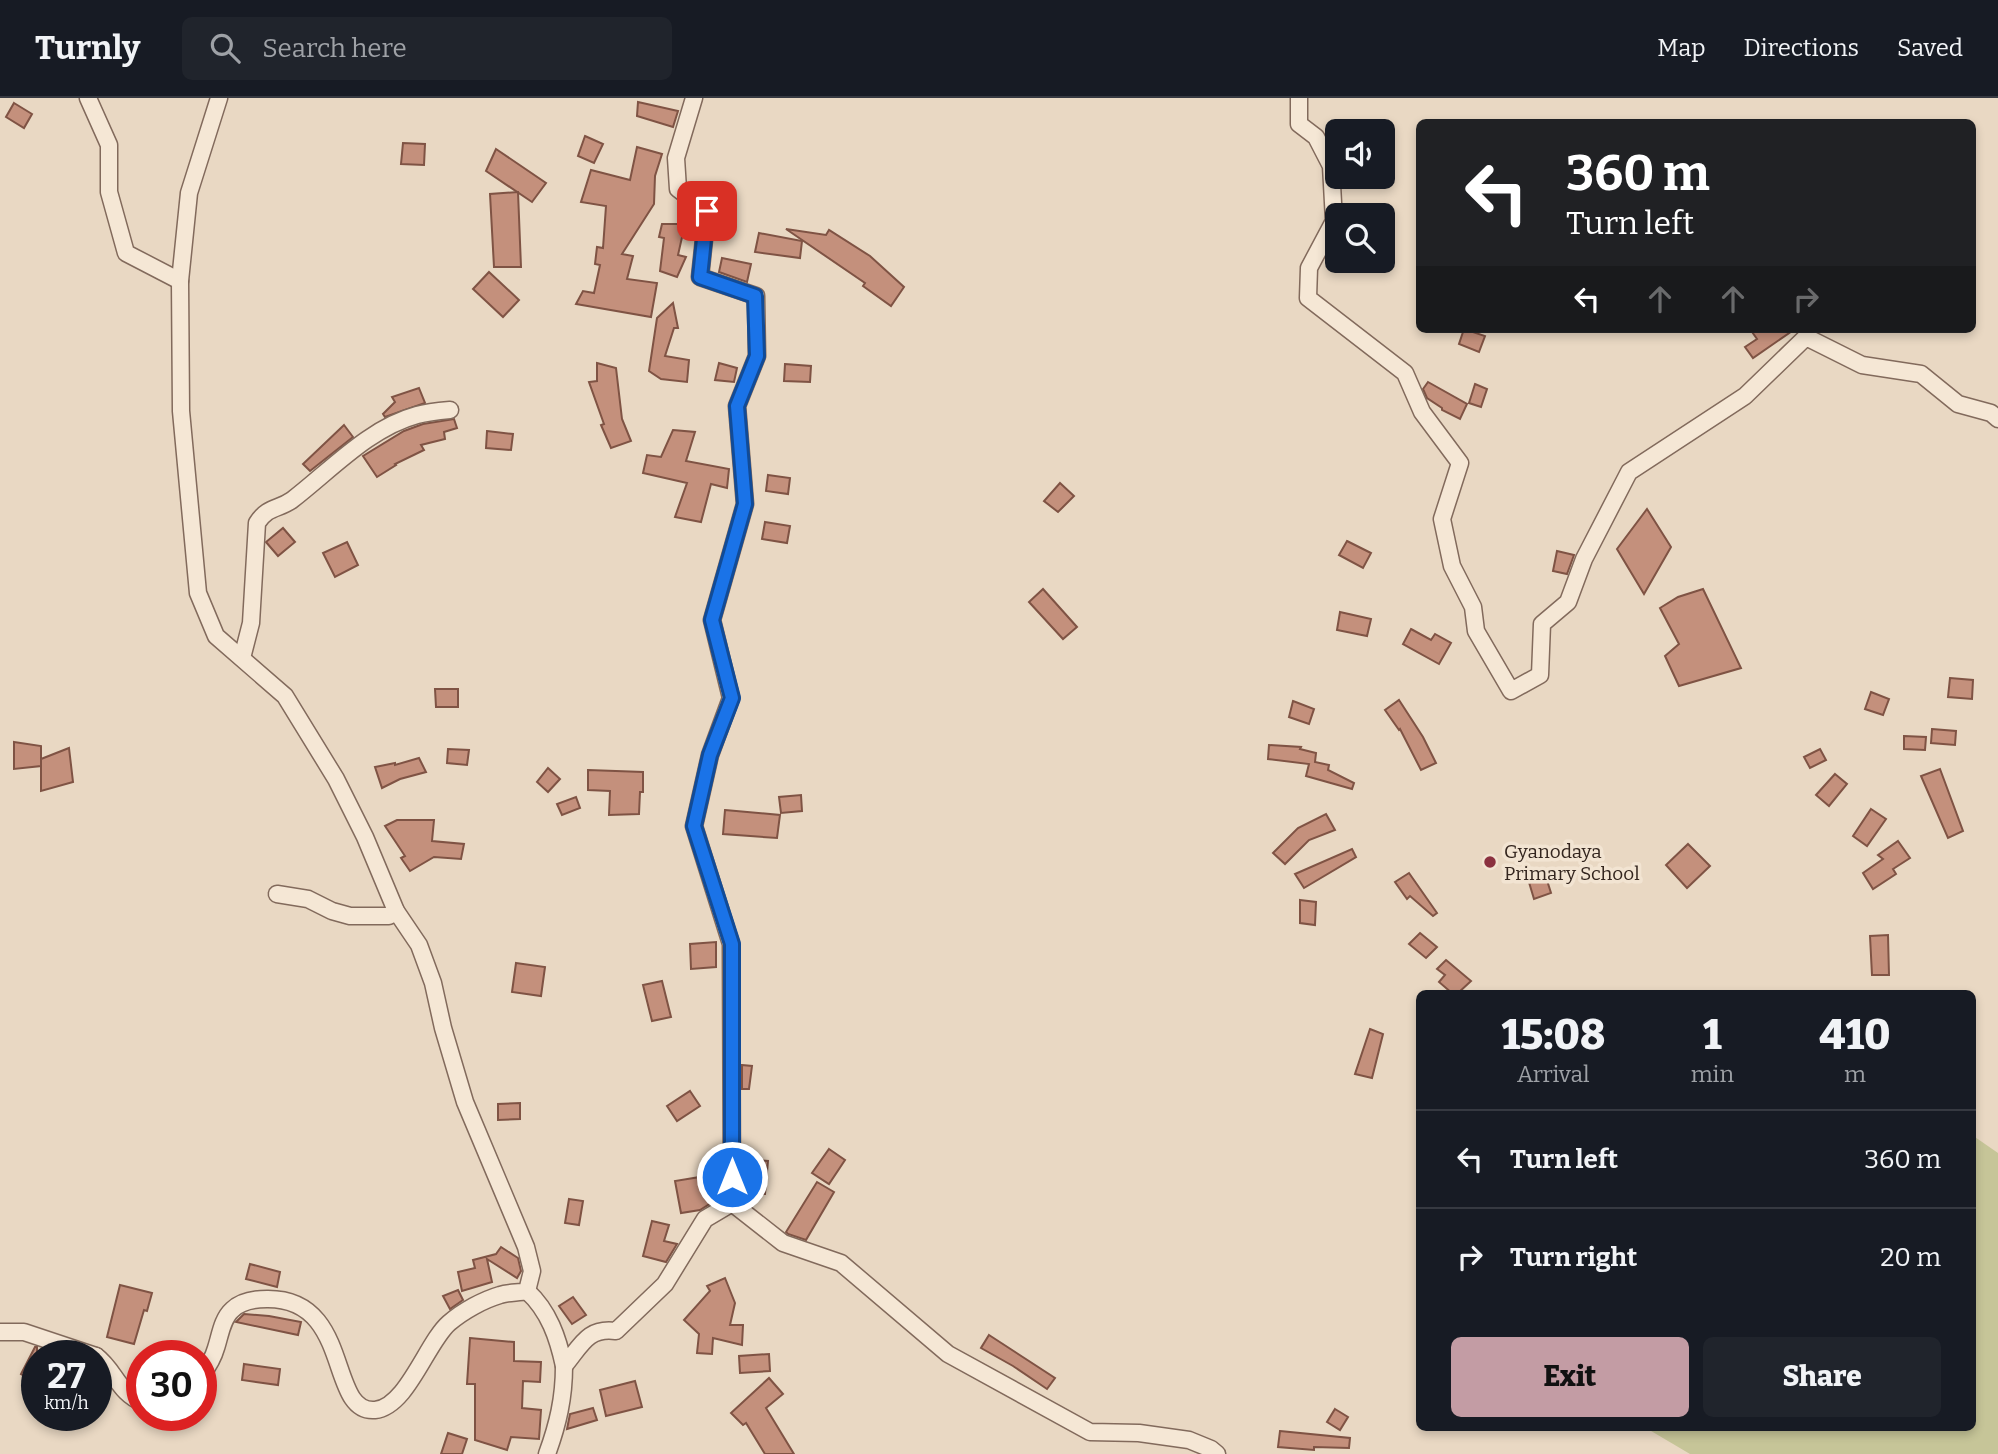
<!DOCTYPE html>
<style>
body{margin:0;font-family:Bitter,serif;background:#20242c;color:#f1f3f6;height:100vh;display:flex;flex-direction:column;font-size:26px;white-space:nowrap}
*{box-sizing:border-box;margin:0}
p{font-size:23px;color:#9ea1a6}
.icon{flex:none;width:38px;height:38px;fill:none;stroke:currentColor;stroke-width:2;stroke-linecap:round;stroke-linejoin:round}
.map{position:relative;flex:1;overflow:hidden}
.sheet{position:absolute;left:1416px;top:892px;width:560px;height:441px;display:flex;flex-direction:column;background:#171b24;border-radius:10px;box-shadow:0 4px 10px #0003}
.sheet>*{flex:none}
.hud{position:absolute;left:1416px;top:21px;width:560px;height:214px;border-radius:10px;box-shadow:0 4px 10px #0003;background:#202124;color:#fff;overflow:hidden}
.buttons{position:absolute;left:1325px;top:21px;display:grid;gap:14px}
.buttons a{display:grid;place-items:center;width:70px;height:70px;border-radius:10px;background:#171b24;box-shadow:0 4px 10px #0003;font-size:35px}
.speed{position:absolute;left:21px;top:1242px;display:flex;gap:14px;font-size:35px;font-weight:700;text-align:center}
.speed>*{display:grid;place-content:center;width:91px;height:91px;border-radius:50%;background:#171b24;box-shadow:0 4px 10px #0003;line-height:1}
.speed small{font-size:18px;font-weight:400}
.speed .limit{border:10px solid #d22;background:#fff;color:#111}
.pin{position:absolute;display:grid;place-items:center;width:60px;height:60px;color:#fff;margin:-30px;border-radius:14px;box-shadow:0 4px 10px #0006}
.me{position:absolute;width:77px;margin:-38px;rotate:0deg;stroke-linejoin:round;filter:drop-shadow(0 0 5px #0008)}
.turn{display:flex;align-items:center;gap:24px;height:147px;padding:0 35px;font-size:32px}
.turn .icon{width:91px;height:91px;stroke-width:2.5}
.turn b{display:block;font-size:49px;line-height:60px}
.lanes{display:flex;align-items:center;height:66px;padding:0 35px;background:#0003;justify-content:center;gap:35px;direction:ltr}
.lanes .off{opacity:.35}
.eta{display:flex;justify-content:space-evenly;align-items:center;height:119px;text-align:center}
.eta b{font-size:42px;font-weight:800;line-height:49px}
.button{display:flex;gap:14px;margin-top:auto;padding:14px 35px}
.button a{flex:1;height:80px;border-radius:10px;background:#c39ca4;color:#111;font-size:28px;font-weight:800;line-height:80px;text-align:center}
.button a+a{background:#20242c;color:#f1f3f6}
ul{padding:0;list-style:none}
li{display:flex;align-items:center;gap:21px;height:98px;padding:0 35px;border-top:2px solid #363941}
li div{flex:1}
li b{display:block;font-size:26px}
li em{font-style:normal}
header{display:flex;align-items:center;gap:42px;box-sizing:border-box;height:98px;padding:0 35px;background:#171b24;border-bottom:2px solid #363941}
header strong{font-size:33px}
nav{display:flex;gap:38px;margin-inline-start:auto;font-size:24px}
.search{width:490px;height:63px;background:#20242c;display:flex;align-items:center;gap:18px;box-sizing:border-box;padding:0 24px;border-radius:10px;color:#9ea1a6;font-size:26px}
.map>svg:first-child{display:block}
.green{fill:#c6c598}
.building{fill:#c4907c;stroke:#7f5344;stroke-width:2}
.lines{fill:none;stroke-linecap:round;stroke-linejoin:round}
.minor-casing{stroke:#826a5c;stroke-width:19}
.minor{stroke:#f5e7d5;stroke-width:16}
.route-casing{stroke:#114b97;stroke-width:18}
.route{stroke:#1a73e8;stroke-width:12}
.poi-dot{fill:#8b313f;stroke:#f2e4d2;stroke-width:2.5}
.labels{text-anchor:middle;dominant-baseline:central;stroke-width:7;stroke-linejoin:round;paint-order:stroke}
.poi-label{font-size:19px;fill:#33251e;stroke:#f2e4d2;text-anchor:start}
</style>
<header>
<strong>Turnly</strong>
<div class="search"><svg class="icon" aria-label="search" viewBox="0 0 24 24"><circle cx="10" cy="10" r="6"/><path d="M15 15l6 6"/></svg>Search here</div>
<nav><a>Map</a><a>Directions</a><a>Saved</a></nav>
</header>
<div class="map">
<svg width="1998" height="1356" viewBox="0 0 1998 1356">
<rect width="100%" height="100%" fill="#e9d8c3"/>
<path class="green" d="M1972,1037L1998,1055V1356H1690L1646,1330H1972Z"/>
<g class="building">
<path d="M638,4L678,13L673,29L637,18Z"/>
<path d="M14,5L32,16L24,30L6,19Z"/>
<path d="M585,38L603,46L594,65L578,58Z"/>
<path d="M403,45L425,46L424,67L401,66Z"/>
<path d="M637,49L662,56L655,78L654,106L622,156L633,158L627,181L657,185L651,219L576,206L583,193L594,195L600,167L595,166L597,149L603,150L606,108L581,104L591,72L630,82Z"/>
<path d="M496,51L546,85L532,104L486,73Z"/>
<path d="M518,94L521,169H494L490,96Z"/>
<path d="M662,126H685L678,157L686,159L677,179L660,173L664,140L659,139Z"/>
<path d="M786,131L826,137L829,132L870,158L904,189L891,208L863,188L865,185Z"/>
<path d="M759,135L802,143L800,160L755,154Z"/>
<path d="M722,160L751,166L747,184L719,174Z"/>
<path d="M489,174L519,202L503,219L473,191Z"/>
<path d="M673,205L678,230H674L665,258L689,262L687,284L661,281L649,273L657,220Z"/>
<path d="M1464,231L1485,238L1479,254L1459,246Z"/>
<path d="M1750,231H1795L1753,260L1745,249L1757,241Z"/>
<path d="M597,265L616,270L622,321L631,343L611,350L601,327L604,326L589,284L597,283Z"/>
<path d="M719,265L737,270L734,284L715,282Z"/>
<path d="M785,266L811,268L810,284L784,283Z"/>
<path d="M1428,284L1467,306L1460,321L1442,312V310L1427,300L1423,291Z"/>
<path d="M1475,286L1487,291L1481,309L1469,305Z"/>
<path d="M419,290L425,305L385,319L383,316L395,304L392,299Z"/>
<path d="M454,321L457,330L444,334L445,341L421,347L424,352L395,366L396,367L377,379L363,358L404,333L423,326Z"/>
<path d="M344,327L353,339L310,373L303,366Z"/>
<path d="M673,332L695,334L686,363L729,371L727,390L711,386L701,424L675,419L687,385L643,375L647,357L661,359Z"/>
<path d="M487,333L513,336L511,352L486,350Z"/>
<path d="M768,377L790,380L788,396L766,393Z"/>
<path d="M1060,385L1074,398L1058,414L1044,403Z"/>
<path d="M1647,411L1671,449L1644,496L1617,451Z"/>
<path d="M765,424L790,428L787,445L762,441Z"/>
<path d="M283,430L295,444L278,458L266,444Z"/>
<path d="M1347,443L1371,455L1363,470L1339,457Z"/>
<path d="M347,444L358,467L335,479L323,455Z"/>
<path d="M1557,453L1574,457L1567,476L1553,473Z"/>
<path d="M1043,491L1077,529L1063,541L1029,504Z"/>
<path d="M1703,491L1741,570L1679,588L1665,558L1679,546L1660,510L1678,499Z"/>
<path d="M1340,514L1371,521L1367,538L1337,532Z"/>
<path d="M1411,531L1431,542L1435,536L1451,545L1439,566L1403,546Z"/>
<path d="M1950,580L1973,582L1972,601L1948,599Z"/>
<path d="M435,591H458V609H436Z"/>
<path d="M1871,594L1889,601L1883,617L1865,611Z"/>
<path d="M1399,602L1423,639L1436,665L1421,672L1400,631L1399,632L1385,612Z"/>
<path d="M1293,603L1314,611L1309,626L1289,619Z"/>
<path d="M1932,631L1956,633L1955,647L1931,645Z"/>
<path d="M1904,638L1926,639L1925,652L1904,651Z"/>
<path d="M14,644L41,648V668L14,671Z"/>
<path d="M1269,647L1301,649L1300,651L1316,655L1315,664L1329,667L1328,672L1354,685L1352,691L1306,678L1309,666L1268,661Z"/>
<path d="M69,650L73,684L41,693V661Z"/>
<path d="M448,651L469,652L467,667L447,665Z"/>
<path d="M1820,651L1826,662L1810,670L1804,659Z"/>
<path d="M419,660L426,674L400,681L382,690L375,669L395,665V667Z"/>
<path d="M548,670L560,681L548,694L537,684Z"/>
<path d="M1940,671L1963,733L1948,740L1921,678Z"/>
<path d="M588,672L643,674V694H640L639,716L609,717L610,693L588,692Z"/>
<path d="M1835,676L1847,686L1829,708L1816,697Z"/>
<path d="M801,697L802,713L781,715L779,699Z"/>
<path d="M576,699L580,710L562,717L557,706Z"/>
<path d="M1871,711L1886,721L1867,748L1853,738Z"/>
<path d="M725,712L780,717L777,740L723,736Z"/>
<path d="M1326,716L1335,732L1309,742L1285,766L1273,755L1298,730Z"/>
<path d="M397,722H434L432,743L464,746L461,761L434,759L410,773L401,760L405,758L385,728Z"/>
<path d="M1898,743L1910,760L1893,771L1896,776L1873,791L1863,775L1883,761L1878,757Z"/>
<path d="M1688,746L1710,768L1687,790L1666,767Z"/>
<path d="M1352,751L1356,759L1304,790L1295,776Z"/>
<path d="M1409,775L1437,815L1433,818L1410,798L1407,801L1395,784Z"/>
<path d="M1545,776L1551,795L1534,801L1528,781Z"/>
<path d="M1300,802L1316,804L1315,827L1300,825Z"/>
<path d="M1420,835L1437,849L1426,860L1409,846Z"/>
<path d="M1888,837L1889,877H1872L1870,838Z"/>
<path d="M716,844V869L691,871L690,846Z"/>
<path d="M1446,862L1471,883L1457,896H1453L1439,884L1445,877L1437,871Z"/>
<path d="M516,865L545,869L541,898L512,894Z"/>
<path d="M662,883L671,919L652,923L643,887Z"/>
<path d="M1370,931L1383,936L1372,980L1355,976Z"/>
<path d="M742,967L752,968L749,991H742Z"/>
<path d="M690,993L700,1008L677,1023L667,1008Z"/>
<path d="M520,1005V1021L498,1022V1006Z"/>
<path d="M829,1051L845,1062L829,1086L812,1075Z"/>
<path d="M745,1061L768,1063L765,1096L742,1094Z"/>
<path d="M706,1078L711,1105L700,1112L681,1115L675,1083Z"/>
<path d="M817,1084L834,1094L806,1142L788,1136L786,1134Z"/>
<path d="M569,1101L583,1103L579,1127L565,1125Z"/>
<path d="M652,1123L669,1127L664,1143L677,1146L666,1164L643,1158Z"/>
<path d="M501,1149L518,1160L521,1173L517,1180L487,1161L492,1184L462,1193L458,1174L475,1170L473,1162L496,1156Z"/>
<path d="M250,1166L280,1174L277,1189L246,1181Z"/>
<path d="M725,1180L735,1205L730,1227H743L742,1247L713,1240L712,1256L697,1255L699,1236L684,1222L710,1193L707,1188Z"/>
<path d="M120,1187L152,1195L147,1213L144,1212L134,1246L107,1239Z"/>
<path d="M458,1192L463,1202L450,1211L443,1198Z"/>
<path d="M573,1199L586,1217L572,1226L559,1208Z"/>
<path d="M244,1216L269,1218L301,1224L298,1237L236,1224Z"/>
<path d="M989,1237L1055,1280L1047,1291L1013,1268L981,1250Z"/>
<path d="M470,1240L514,1244V1263L541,1264L540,1284L523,1283L522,1310L541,1312L539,1341L511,1339L507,1352L475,1342V1286H467Z"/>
<path d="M35,1249H37V1285L21,1276Z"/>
<path d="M769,1256L770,1273L740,1275L739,1258Z"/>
<path d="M244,1266L280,1271L278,1287L242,1282Z"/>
<path d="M769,1280L783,1296L766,1310L794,1356H765L746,1325L743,1327L731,1315Z"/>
<path d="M635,1283L642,1309L606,1318L600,1292Z"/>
<path d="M593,1310L597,1322L567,1331L570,1316Z"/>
<path d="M1335,1311L1348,1319L1340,1332L1327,1324Z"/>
<path d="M1280,1333L1350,1340L1349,1350L1314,1349V1352L1278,1349Z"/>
<path d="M448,1335L467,1341L462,1356H441Z"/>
</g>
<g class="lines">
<defs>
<g id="minor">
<path d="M88,0L109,47V94L126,155L180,183"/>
<path d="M694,0L676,60L678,91L707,113L700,179L756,198L757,258L737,308L745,406L712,522L731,600L710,657L694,728L731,846L732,1105L783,1145L841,1165L948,1256L1090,1334L1139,1335L1189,1342L1211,1351L1217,1356"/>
<path d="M1299,0V26L1316,39L1331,68L1334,123L1309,170L1308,200L1405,275L1422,314L1460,365L1442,421L1452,468L1473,509L1476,533L1511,593L1540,577L1542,526L1568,504L1584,461L1629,374L1745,298L1806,239L1862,267L1921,276L1958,306L1991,315L1998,321"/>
<path d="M242,560L251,525L257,425C268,408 278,412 292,402C331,372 369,330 417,317C428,314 439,313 450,312"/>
<path d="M277,796L308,801L332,813L350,818H389L396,813"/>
<path d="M527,1193C549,1213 558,1240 564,1268C581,1248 587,1229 616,1233L665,1186L705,1121L732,1105"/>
<path d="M0,1234H24L96,1258"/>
<path d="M96,1258C115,1272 119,1296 142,1304"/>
<path d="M201,1278C207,1270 213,1261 216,1250C220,1238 222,1221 232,1212C241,1203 256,1201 267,1201C353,1200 327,1316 375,1312C407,1309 427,1244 449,1225C463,1213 483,1202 500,1197C509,1194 518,1195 527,1193L532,1173L526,1149L465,1004L443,930L433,885L419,847L396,813L365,739L336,681L285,598L216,538L198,495L181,313L180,183L189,95L219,0"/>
<path d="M547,1356C558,1326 564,1300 564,1268"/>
</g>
</defs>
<use href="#minor" class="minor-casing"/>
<use href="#minor" class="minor"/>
</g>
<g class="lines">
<defs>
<path id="route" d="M707,113L700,179L755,198L757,258L737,308L745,406L712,522L732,600L710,657L694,728L732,846V1079"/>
</defs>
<use href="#route" class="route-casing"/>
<use href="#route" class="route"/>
</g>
<circle class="poi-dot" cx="1490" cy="764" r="7"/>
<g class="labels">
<g class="poi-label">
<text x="1504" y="753">Gyanodaya<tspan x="1504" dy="22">Primary School</tspan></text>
</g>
</g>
</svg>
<div class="buttons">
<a><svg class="icon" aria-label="sound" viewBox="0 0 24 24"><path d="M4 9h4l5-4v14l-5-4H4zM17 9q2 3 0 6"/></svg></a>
<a><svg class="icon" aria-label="search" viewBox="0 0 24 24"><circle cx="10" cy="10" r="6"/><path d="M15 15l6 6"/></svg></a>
</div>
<div class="speed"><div>27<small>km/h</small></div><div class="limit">30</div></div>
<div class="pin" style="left:707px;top:113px;background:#d93025"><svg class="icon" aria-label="arrive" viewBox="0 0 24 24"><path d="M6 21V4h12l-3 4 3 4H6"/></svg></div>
<svg class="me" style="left:732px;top:1079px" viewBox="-20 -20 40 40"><circle r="17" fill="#1a73e8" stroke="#fff" stroke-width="3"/><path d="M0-11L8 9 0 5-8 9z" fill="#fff"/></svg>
<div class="hud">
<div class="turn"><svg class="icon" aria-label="left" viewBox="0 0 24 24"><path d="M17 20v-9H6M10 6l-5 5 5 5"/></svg><div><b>360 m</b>Turn left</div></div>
<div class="lanes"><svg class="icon" aria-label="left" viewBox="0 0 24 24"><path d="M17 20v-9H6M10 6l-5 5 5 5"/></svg><svg class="icon off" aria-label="ahead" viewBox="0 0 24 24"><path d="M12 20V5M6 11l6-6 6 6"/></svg><svg class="icon off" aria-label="ahead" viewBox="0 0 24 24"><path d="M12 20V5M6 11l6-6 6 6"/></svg><svg class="icon off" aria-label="right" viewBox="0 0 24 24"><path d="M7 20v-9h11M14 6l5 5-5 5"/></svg></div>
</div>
<section class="sheet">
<div class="eta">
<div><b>15:08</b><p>Arrival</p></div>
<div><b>1</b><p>min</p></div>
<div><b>410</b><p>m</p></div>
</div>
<ul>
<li><svg class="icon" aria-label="left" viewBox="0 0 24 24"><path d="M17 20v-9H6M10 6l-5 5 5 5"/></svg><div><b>Turn left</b></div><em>360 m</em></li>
<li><svg class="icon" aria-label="right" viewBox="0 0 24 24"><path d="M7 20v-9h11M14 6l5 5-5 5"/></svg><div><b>Turn right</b></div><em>20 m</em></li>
</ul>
<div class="button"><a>Exit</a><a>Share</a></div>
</section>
</div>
